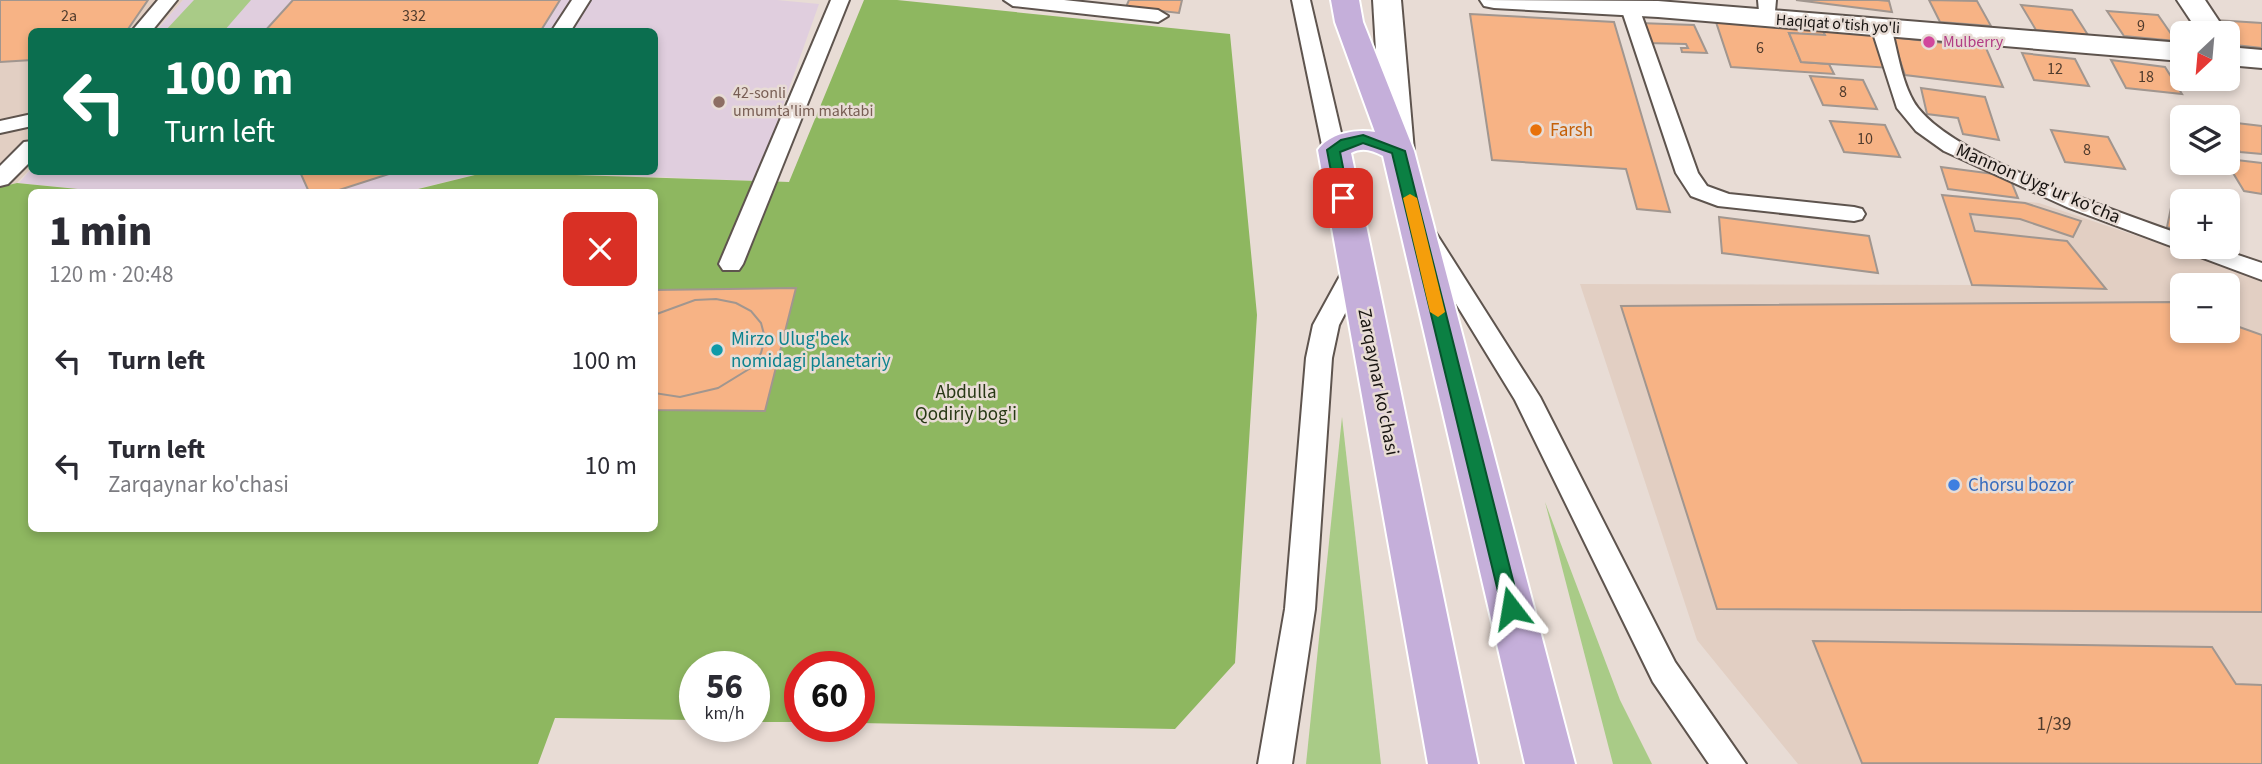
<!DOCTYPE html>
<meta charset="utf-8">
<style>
body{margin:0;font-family:"Source Sans 3",sans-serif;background:#f7f7f7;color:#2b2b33;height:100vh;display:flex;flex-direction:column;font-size:26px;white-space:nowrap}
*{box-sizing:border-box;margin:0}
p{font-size:23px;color:#7c7c81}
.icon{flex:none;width:38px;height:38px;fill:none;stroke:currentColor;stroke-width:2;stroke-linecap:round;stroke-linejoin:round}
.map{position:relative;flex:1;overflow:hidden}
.sheet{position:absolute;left:28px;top:189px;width:630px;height:343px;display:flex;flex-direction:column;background:#fff;border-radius:10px;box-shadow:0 4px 10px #0003}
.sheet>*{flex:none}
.guide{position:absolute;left:28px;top:28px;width:630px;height:147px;border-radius:10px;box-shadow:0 4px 10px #0003;background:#0b6e4f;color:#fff;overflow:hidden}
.needle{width:46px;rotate:206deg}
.buttons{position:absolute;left:2170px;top:21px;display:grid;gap:14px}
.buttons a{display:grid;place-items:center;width:70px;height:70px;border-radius:10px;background:#fff;box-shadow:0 4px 10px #0003;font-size:35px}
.speed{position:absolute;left:679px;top:651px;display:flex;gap:14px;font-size:35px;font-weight:700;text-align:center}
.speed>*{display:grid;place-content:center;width:91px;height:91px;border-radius:50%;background:#fff;box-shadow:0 4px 10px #0003;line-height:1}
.speed small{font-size:18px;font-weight:400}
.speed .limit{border:10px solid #d22;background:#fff;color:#111}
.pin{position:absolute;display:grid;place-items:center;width:60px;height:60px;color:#fff;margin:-30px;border-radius:14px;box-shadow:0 4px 10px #0006}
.me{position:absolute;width:77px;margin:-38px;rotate:346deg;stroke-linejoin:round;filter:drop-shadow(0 0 5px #0008)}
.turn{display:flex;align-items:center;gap:24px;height:147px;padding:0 21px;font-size:32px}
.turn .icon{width:91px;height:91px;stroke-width:2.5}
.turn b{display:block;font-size:49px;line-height:60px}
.round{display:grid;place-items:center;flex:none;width:74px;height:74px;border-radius:10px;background:#f7f7f7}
.head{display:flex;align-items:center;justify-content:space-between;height:119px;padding:0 21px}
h1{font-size:42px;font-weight:800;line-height:52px}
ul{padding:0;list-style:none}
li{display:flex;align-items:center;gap:21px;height:105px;padding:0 21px}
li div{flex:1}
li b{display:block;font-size:26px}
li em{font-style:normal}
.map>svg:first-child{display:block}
.built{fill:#e2cfc3;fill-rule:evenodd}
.education{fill:#e0cede}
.green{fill:#a9cb87}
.forest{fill:#8eb760}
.building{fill:#f7b385;stroke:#a1968f;stroke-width:2}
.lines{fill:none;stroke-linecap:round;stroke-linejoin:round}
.service-casing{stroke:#5e544e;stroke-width:4}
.minor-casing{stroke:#5e544e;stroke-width:4}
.primary-casing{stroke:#fff;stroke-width:4}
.service{fill:#fff;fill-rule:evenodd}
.minor{fill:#fff;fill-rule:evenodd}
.primary{fill:#c5afda;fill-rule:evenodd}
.route{fill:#0b8043;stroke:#07532c;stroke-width:2}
.slow{fill:#f59e0b}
.hotel-dot{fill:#d1479c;stroke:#e8dcd5;stroke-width:2.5}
.education-dot{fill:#8d6e63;stroke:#e8dcd5;stroke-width:2.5}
.food-dot{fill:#e8710a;stroke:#e8dcd5;stroke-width:2.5}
.culture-dot{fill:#0f9aa8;stroke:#e8dcd5;stroke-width:2.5}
.shop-dot{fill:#3f7fe0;stroke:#e8dcd5;stroke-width:2.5}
.labels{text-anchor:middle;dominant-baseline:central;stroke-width:5;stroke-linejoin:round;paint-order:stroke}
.number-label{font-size:16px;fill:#4f3b2d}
.far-street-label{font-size:16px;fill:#171310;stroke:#e8dcd5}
.far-hotel-label{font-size:16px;fill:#b23c85;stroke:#e8dcd5;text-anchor:start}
.far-education-label{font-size:16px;fill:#785e54;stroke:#e8dcd5;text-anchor:start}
.food-label{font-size:19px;fill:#c56008;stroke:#e8dcd5;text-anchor:start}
.street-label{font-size:19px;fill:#171310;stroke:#e8dcd5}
.culture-label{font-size:19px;fill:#0d838f;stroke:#e8dcd5;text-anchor:start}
.park-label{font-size:19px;fill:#283915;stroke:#e8dcd5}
.shop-label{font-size:19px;fill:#366cbe;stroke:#e8dcd5;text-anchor:start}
.near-number-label{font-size:19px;fill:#4f3b2d}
</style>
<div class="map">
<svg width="2262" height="764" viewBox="0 0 2262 764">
<rect width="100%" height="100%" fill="#e8dcd5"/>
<g class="built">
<path d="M0,0H183L155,31L32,32L31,168L17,183L0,187Z"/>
<path d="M1955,195L2039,203L2262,278V764H1798L1697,640L1580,284L1982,285ZM2182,285H2228V331H2182Z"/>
</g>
<g class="education">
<path d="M183,0H777L819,4L756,181L539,172H654V32H155Z"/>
<path d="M31,169L32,172H485L405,192H109L19,183Z"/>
</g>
<g class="green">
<path d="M194,0H251L224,31H165Z"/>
<path d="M1342,417L1381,764H1306Z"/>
<path d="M1545,502L1620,700L1652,764H1613Z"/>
</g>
<path class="forest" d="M864,0H897L1230,34L1257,315L1235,663L1175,729L859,723V667H800V722H754V667H695V720L555,718L538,764H0V187L17,183L108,192H32V528H654V192H406L487,172L789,182Z"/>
<g class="building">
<path d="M0,0H148L126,32H32V60L0,62Z"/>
<path d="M293,0H560L540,32H264Z"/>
<path d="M1129,0H1182L1179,13L1126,7Z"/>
<path d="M1796,0H1878L1889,1L1892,12Z"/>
<path d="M1929,0L1977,1L1991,26L1940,22Z"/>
<path d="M2021,5L2072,10L2088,35L2036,30Z"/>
<path d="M2107,11L2158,15L2176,41L2124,36Z"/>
<path d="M1470,14L1614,22L1670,212L1637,209L1626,169L1492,160Z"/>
<path d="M1715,19L1821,26L1825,35L1789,33L1801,62L1829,64L1834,74L1731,67Z"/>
<path d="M2215,20L2262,23V48L2235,45Z"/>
<path d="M1639,23L1694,25L1707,53L1682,52L1681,48H1688L1686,44L1647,43Z"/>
<path d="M1821,26L1871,30L1890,68L1801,62L1789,33L1825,35Z"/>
<path d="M1892,37L1986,48L2003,87L1905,75Z"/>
<path d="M2022,53L2075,59L2089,86L2034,80Z"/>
<path d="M2111,60L2165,67L2182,94L2126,88Z"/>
<path d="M1810,76L1863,80L1877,109L1823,105Z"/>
<path d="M1921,88L1985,97L1999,140L1963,134L1958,118L1927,114Z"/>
<path d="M1830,121L1885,125L1900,157L1844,152Z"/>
<path d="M2228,122L2262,126V154L2240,152L2228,131Z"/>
<path d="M2051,130L2108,137L2125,169L2065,162Z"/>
<path d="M2228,159L2262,163V194L2244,191L2227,163Z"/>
<path d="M1941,167L2009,176L2018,198L1948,189Z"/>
<path d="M300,172H395L333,192H309Z"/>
<path d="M1942,195L2025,203L2081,221L2073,237L2020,219L1970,214L1975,231L2067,241L2106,289L1972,285Z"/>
<path d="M2173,198L2184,201L2182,232L2167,227Z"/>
<path d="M2228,215L2238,218L2234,249L2227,247Z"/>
<path d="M1719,217L1869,236L1878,273L1722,253Z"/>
<path d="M796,288L765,411L654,410V290Z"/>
<path d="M716,299L736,303L751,311L761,323L765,338L761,353L749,369L718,388L680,397L654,393V315L695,300Z"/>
<path d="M2173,302L2182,305V331H2228V323L2262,335V612L1717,609L1621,306Z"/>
<path d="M1813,641L2212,647L2236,684L2262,685V764L1862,763Z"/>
</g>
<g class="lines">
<defs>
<g id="service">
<path d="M158,0H177L151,32H131Z"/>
<path d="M572,0H590L570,32H551Z"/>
<path d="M831,0H849L743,264L739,270H723L719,264Z"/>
<path d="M1004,0H1064L1158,10L1168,16L1158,22L1013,6Z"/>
<path d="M1292,0H1310L1345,150L1342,155H1326L1323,150Z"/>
<path d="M1758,0H1776L1774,23H1760Z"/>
<path d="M1630,2L1639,8L1698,173L1707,186L1729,194L1854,207L1862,209L1865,214L1862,219L1854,221L1718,206L1691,196L1676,173L1621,8Z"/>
<path d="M1881,21L1891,27C1898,52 1902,87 1918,108C1960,161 2116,210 2182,235V247H2214L2262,263V280L2069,208L1944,151L1916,131L1897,108L1871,27Z"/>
<path d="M32,114V126L0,133V121Z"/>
<path d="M32,141V160L8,184L0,186V166L24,142Z"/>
<path d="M1426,227L1434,230L1540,397L1675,662L1746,764H1709L1653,682L1515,400L1414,235L1418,230Z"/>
<path d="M1356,261L1365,263L1368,269L1339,325L1332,358L1315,609L1292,764H1258L1285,609L1306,358L1313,325L1347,263Z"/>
</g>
<g id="minor">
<path d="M1373,0H1401L1414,151L1409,158L1398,161L1387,158L1382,151Z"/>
<path d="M1480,0L1658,1L2182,43V61L1658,17L1494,8L1484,6Z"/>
<path d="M2177,0H2205L2227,33H2199Z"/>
<path d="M2228,47L2262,50V68L2228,65Z"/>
</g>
<path id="primary" d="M1331,0H1359L1363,22L1414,151L1575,764H1525L1383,156C1372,150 1362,147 1351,153L1478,764H1428L1318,150C1330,133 1356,129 1375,132L1335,22Z"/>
</defs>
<use href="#service" class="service-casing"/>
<use href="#minor" class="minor-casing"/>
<use href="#primary" class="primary-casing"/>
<use href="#service" class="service"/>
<use href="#minor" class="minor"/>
<use href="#primary" class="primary"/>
</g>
<path class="route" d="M1363,135L1405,151L1520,608L1518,613H1504L1502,608L1392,153L1363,143L1340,152L1349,198L1343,202L1336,198L1327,150L1341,140Z"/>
<path class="slow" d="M1410,194L1417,198L1445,312L1438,317L1430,312L1403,198Z"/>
<circle class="hotel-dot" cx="1929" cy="42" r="7"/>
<circle class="education-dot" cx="719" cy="102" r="7"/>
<circle class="food-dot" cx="1536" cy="130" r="7"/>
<circle class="culture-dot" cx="717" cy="350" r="7"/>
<circle class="shop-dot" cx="1954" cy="485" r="7"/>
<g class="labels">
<g class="number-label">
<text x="69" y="16">2a</text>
<text x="414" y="16">332</text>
<text x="2141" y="26">9</text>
<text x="1760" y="48">6</text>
<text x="2055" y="69">12</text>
<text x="2146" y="77">18</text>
<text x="1843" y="92">8</text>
<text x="1865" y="139">10</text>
<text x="2087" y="150">8</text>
</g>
<g class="far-street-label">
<text transform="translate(1838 24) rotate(4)">Haqiqat o'tish yo'li</text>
</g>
<g class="far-hotel-label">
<text x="1943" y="42">Mulberry</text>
</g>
<g class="far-education-label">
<text x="733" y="93">42-sonli<tspan x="733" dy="18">umumta'lim maktabi</tspan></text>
</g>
<g class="food-label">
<text x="1550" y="130">Farsh</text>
</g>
<g class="street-label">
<text transform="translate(2038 184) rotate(23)">Mannon Uyg'ur ko'cha</text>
<text transform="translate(1378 382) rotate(79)">Zarqaynar ko'chasi</text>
</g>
<g class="culture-label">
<text x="731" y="339">Mirzo Ulug'bek<tspan x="731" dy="22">nomidagi planetariy</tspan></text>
</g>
<g class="park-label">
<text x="966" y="392">Abdulla<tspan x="966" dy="22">Qodiriy bog'i</tspan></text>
</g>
<g class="shop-label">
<text x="1968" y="485">Chorsu bozor</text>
</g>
<g class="near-number-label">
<text x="2054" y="724">1/39</text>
</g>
</g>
</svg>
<div class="buttons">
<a><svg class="needle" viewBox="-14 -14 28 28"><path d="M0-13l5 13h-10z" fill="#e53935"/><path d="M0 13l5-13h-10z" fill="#7c7c81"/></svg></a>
<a><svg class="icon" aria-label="layers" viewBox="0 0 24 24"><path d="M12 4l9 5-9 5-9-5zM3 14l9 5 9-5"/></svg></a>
<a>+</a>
<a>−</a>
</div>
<div class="speed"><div>56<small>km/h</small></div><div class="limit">60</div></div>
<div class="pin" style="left:1343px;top:198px;background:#d93025"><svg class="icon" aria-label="arrive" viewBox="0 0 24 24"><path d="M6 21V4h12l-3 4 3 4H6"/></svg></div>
<svg class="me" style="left:1511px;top:608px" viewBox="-20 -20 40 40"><path d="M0-17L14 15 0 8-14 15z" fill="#0b8043" stroke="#fff" stroke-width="4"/></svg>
<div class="guide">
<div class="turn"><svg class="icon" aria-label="left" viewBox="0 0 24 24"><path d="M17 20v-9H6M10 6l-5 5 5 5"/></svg><div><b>100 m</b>Turn left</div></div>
</div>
<section class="sheet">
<div class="head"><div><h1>1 min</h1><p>120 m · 20:48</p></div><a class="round" style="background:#d93025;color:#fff"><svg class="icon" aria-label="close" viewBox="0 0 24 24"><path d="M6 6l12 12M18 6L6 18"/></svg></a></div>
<ul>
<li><svg class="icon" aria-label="left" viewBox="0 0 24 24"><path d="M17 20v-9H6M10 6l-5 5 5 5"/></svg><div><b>Turn left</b></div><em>100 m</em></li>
<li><svg class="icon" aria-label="left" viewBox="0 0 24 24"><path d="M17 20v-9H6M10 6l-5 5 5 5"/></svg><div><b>Turn left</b><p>Zarqaynar ko'chasi</p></div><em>10 m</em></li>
</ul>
</section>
</div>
